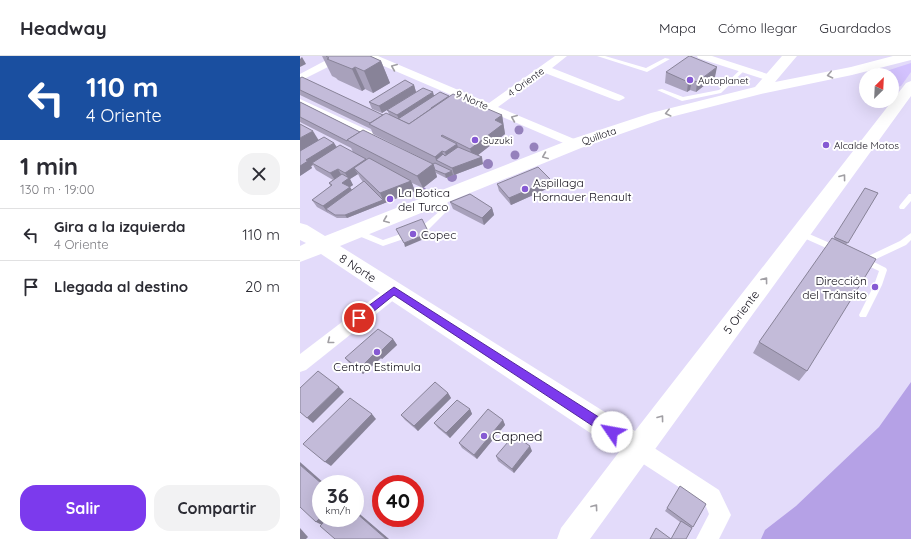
<!DOCTYPE html>
<html lang="es">
<meta charset="utf-8">
<style>
body{margin:0;font-family:Quicksand,sans-serif;background:#f2f2f3;color:#2b2b33;height:100vh;display:flex;flex-direction:column;font-size:15px;white-space:nowrap}
*{box-sizing:border-box;margin:0}
p{font-size:13px;color:#7c7c81}
.icon{flex:none;width:22px;height:22px;fill:none;stroke:currentColor;stroke-width:2;stroke-linecap:round;stroke-linejoin:round}
.map{position:relative;flex:1;overflow:hidden}
.sheet{display:flex;flex-direction:column;background:#fff;width:300px}
.sheet>*{flex:none}
.hud{background:#1a4fa0;color:#fff;overflow:hidden}
.needle{width:26px;rotate:24deg}
.buttons{position:absolute;left:559px;top:12px;display:grid;gap:8px}
.buttons a{display:grid;place-items:center;width:40px;height:40px;border-radius:50%;background:#fff;box-shadow:0 4px 16px #0002;font-size:20px}
.speed{position:absolute;left:12px;top:419px;display:flex;gap:8px;font-size:20px;font-weight:700;text-align:center}
.speed>*{display:grid;place-content:center;width:52px;height:52px;border-radius:50%;background:#fff;box-shadow:0 4px 16px #0002;line-height:1}
.speed small{font-size:10px;font-weight:400}
.speed .limit{border:6px solid #d22;background:#fff;color:#111}
.pin{position:absolute;display:grid;place-items:center;width:34px;height:34px;color:#fff;margin:-17px;border:2px solid #fff;border-radius:50%;box-shadow:0 1px 4px #0007}
.me{position:absolute;width:44px;margin:-22px;rotate:303deg;stroke-linejoin:round;filter:drop-shadow(0 0 3px #0008)}
.turn{display:flex;align-items:center;gap:14px;height:84px;padding:0 20px;font-size:18px}
.turn .icon{width:52px;height:52px;stroke-width:2.5}
.turn b{display:block;font-size:28px;line-height:34px}
.round{display:grid;place-items:center;flex:none;width:42px;height:42px;border-radius:16px;background:#f2f2f3}
.head{display:flex;align-items:center;justify-content:space-between;height:68px;padding:0 20px}
h1{font-size:24px;font-weight:800;line-height:30px}
.primary-button{display:flex;gap:8px;margin-top:auto;padding:8px 20px}
.primary-button a{flex:1;height:46px;border-radius:16px;background:#7c3aed;color:#fff;font-size:16px;font-weight:800;line-height:46px;text-align:center}
.primary-button a+a{background:#f2f2f3;color:#2b2b33}
ul{padding:0;list-style:none}
li{display:flex;align-items:center;gap:12px;height:52px;padding:0 20px;border-top:1px solid #e1e1e2}
li div{flex:1}
li b{display:block;font-size:15px}
li em{font-style:normal}
header{display:flex;align-items:center;gap:24px;box-sizing:border-box;height:56px;padding:0 20px;background:#fff;border-bottom:1px solid #e1e1e2}
header strong{font-size:19px}
nav{display:flex;gap:22px;margin-inline-start:auto;font-size:14px}
main{display:flex;flex:1;min-height:0}
.map>svg:first-child{display:block}
.green{fill:#d3c2fe}
.forest{fill:#b5a1e6}
.lines{fill:none;stroke-linecap:round;stroke-linejoin:round}
.lane{fill:#fff;fill-rule:evenodd}
.street{fill:#fff;fill-rule:evenodd}
.secondary{fill:#fff;fill-rule:evenodd}
.tree{fill:#9581bc}
.wall{fill:#a8a1bb;fill-rule:evenodd}
.shaded-wall{fill:#888398}
.building{fill:#c3bbd9;stroke:#888398}
.oneway{stroke:#a19fa4}
.route{fill:#7c3aed;stroke:#51269a}
.poi-dot{fill:#865ad3;stroke:#fff;stroke-width:1.5}
.labels{text-anchor:middle;dominant-baseline:central;stroke-width:4;stroke-linejoin:round;paint-order:stroke}
.far-poi-label{font-size:10px;fill:#13101b;stroke:#fff;text-anchor:start}
.far-street-label{font-size:10px;fill:#13101b;stroke:#fff}
.poi-label{font-size:12px;fill:#13101b;stroke:#fff;text-anchor:start}
.street-label{font-size:12px;fill:#13101b;stroke:#fff}
.near-poi-label{font-size:14px;fill:#13101b;stroke:#fff;text-anchor:start}
</style>
<header>
<strong>Headway</strong>
<nav><a>Mapa</a><a>Cómo llegar</a><a>Guardados</a></nav>
</header>
<main>
<section class="sheet">
<div class="hud">
<div class="turn"><svg class="icon" aria-label="left" viewBox="0 0 24 24"><path d="M17 20v-9H6M10 6l-5 5 5 5"/></svg><div><b>110 m</b>4 Oriente</div></div>
</div>
<div class="head"><div><h1>1 min</h1><p>130 m · 19:00</p></div><a class="round"><svg class="icon" aria-label="close" viewBox="0 0 24 24"><path d="M6 6l12 12M18 6L6 18"/></svg></a></div>
<ul>
<li><svg class="icon" aria-label="left" viewBox="0 0 24 24"><path d="M17 20v-9H6M10 6l-5 5 5 5"/></svg><div><b>Gira a la izquierda</b><p>4 Oriente</p></div><em>110 m</em></li>
<li><svg class="icon" aria-label="arrive" viewBox="0 0 24 24"><path d="M6 21V4h12l-3 4 3 4H6"/></svg><div><b>Llegada al destino</b></div><em>20 m</em></li>
</ul>
<div class="primary-button"><a>Salir</a><a>Compartir</a></div>
</section>
<div class="map">
<svg width="611" height="483" viewBox="0 0 611 483">
<rect width="100%" height="100%" fill="#e3dbfa"/>
<path class="green" d="M611,7V16L601,30L597,31L592,27V19H583L580,17Z"/>
<path class="forest" d="M611,326V483H461L465,474L496,450L579,371Z"/>
<g class="lines">
<g class="lane">
<path d="M297,0H305L346,12L365,2L370,3L347,16Z"/>
<path d="M443,11L446,13L445,14L421,37L382,45L357,34L362,33L383,41L419,34Z"/>
<path d="M143,138H145L148,140L147,155L127,175L83,190L54,178L53,176L57,173L83,184L121,171L141,154Z"/>
<path d="M609,138H611V145L604,153H600L599,151L600,149Z"/>
<path d="M500,174L539,191L540,193L539,195H533L497,179L496,177L497,175Z"/>
<path d="M611,177V184L606,189L572,205L586,212L587,214L582,229L566,261H560L559,259L574,229L579,215L562,207L561,205L562,203L600,185Z"/>
</g>
<g class="street">
<path d="M34,0H47L46,2L0,25V18Z"/>
<path d="M64,0H78L189,47L255,0H267L252,12L323,40L325,42L319,45L315,44L245,17L198,51L279,85L281,88L279,91L275,92L65,2Z"/>
<path d="M397,0H412L474,20L475,22L470,25L466,24L398,2Z"/>
<path d="M0,43L72,76L74,79L72,82H64L0,50Z"/>
<path d="M94,229L100,231L102,235L100,239L6,314L0,316V298L88,231Z"/>
<path d="M338,383L345,386L419,434L431,459L419,483H396L409,458L405,448L331,400L328,393L331,386Z"/>
</g>
<path class="secondary" d="M482,0H497L475,26L551,11L593,0H611V4L552,19L461,38L363,63L281,92L40,190L335,375L606,27L611,25V40L290,483H257L261,472L319,396L21,198L0,206V190L6,187L0,184V167L7,169L25,180L269,84L351,57L455,31Z"/>
</g>
<g class="tree">
<circle cx="219" cy="74" r="4.5"/>
<circle cx="234" cy="91" r="4.5"/>
<circle cx="215" cy="99" r="4.5"/>
<circle cx="188" cy="108" r="5"/>
<circle cx="152" cy="121" r="5"/>
<circle cx="122" cy="136" r="5"/>
</g>
<g class="wall">
<path d="M22,0H70L81,5L90,27L73,37L65,33L62,35L38,24L36,22L32,20Z"/>
<path d="M366,16L415,21L396,36L390,34L387,36L365,27Z"/>
<path d="M0,22L83,59L89,58L87,54L82,57L72,53L69,46L114,29L116,36L134,40H149V41L202,59L205,78L178,99L183,108L154,119L153,118V119L146,122L136,117L137,121L123,132L112,127L115,135L47,162H37L17,151L12,144L31,131L29,127L33,124L16,114L13,109L11,110L12,112L0,120L18,84L34,87L37,91L53,96L51,92L0,66V46L60,76L133,108L73,78L71,73L0,39ZM58,118L60,122L63,126L52,134L50,131L53,129L50,123Z"/>
<path d="M251,124V131L211,149L199,135L197,128Z"/>
<path d="M565,132L578,137L546,189L507,315L499,325L453,297L459,286L534,183Z"/>
<path d="M150,146L192,152L194,159L184,169L153,153Z"/>
<path d="M93,283L97,289L82,303L81,302L63,318L50,308L45,302Z"/>
<path d="M148,337L151,342L118,375L105,364L101,359Z"/>
<path d="M170,353L172,358L150,382L138,372L134,367Z"/>
<path d="M203,364L205,369L177,403L162,392L159,387Z"/>
<path d="M232,395L214,417L198,405L196,400Z"/>
<path d="M406,448L392,472L380,466L365,455L367,452Z"/>
</g>
<g class="shaded-wall">
<path d="M2,1L6,8L0,11V3Z"/>
<path d="M81,5L90,27L73,37L64,15Z"/>
<path d="M55,11L65,33L62,35L52,13Z"/>
<path d="M417,11L415,21L396,36L397,26Z"/>
<path d="M392,24L390,34L387,36L388,26Z"/>
<path d="M114,29L116,36L82,57L79,50Z"/>
<path d="M133,36L135,43L100,66L97,59Z"/>
<path d="M149,40L151,47L136,57L131,52Z"/>
<path d="M202,59L205,78L173,103L170,93L195,64Z"/>
<path d="M13,75L21,88L0,100V82Z"/>
<path d="M34,87L38,94L12,107L13,109L11,110L12,112L0,120V110L6,104Z"/>
<path d="M157,88L160,98L148,107L145,96Z"/>
<path d="M142,95L146,106L136,104L135,101Z"/>
<path d="M182,101L183,108L154,119L152,112Z"/>
<path d="M66,103L69,110L54,112L58,118L50,123L53,129L50,131L54,138L26,153L28,157L23,150L42,127L48,122L45,117Z"/>
<path d="M133,108L137,121L123,132L117,120Z"/>
<path d="M38,113L42,120L35,124L30,117Z"/>
<path d="M152,115L153,119L146,122L145,118Z"/>
<path d="M251,124V131L211,149L209,142Z"/>
<path d="M111,125L115,135L47,162L45,159L83,144L80,137Z"/>
<path d="M192,152L194,159L184,169L182,162Z"/>
<path d="M129,177L131,180L105,191L104,187Z"/>
<path d="M93,283L97,289L82,303L78,298Z"/>
<path d="M76,296L81,302L63,318L59,313Z"/>
<path d="M39,331L44,336L13,367L7,362Z"/>
<path d="M148,337L151,342L118,375L114,370Z"/>
<path d="M170,353L172,358L150,382L146,377Z"/>
<path d="M72,358L76,363L31,410L25,406Z"/>
<path d="M203,364L205,369L177,403L174,399Z"/>
<path d="M230,390L232,395L214,417L212,413Z"/>
<path d="M0,406L25,428H22L0,409Z"/>
<path d="M55,454L89,483H86L55,456Z"/>
<path d="M21,461V462H34L26,471L16,466Z"/>
<path d="M0,472L8,481L6,483H0Z"/>
</g>
<g class="building">
<path d="M26,0H70L81,5L64,15L55,11L52,13L27,3L29,2Z"/>
<path d="M389,0H390L417,11L397,26L392,24L388,26L366,16Z"/>
<path d="M2,21L83,59L70,67L0,34V22Z"/>
<path d="M105,24L114,29L79,50L69,46Z"/>
<path d="M123,32L133,36L97,59L87,54Z"/>
<path d="M140,36L149,40L131,52H132L109,68L98,63Z"/>
<path d="M153,38L202,59L195,64L203,68L170,93L142,79L141,80L157,88L145,96L142,95L135,101L69,68L86,57L109,68Z"/>
<path d="M0,46L60,76L47,84V85L0,61Z"/>
<path d="M0,68L13,75L0,82Z"/>
<path d="M63,74L133,108L117,120L47,84Z"/>
<path d="M24,81L34,87L6,104L8,105L0,110V95Z"/>
<path d="M40,89L66,103L45,117L38,113L30,117L12,107Z"/>
<path d="M158,91L182,101L152,112L136,104L143,98L145,100Z"/>
<path d="M69,102L111,125L80,137L54,112Z"/>
<path d="M135,107L152,115L145,118L135,114L133,108Z"/>
<path d="M238,111L251,124L209,142L197,128Z"/>
<path d="M42,118L49,122L42,127L50,131L23,150L12,144L32,129L29,127Z"/>
<path d="M64,125L83,144L45,159H35L26,153Z"/>
<path d="M565,132L578,137L548,187L534,181Z"/>
<path d="M170,138L192,152L182,162L150,146Z"/>
<path d="M122,163L129,177L104,187L96,173Z"/>
<path d="M532,182L576,203L507,315L459,286Z"/>
<path d="M78,273L93,283L78,298L76,296L59,313L45,302Z"/>
<path d="M18,315L39,331L7,362L0,356V332Z"/>
<path d="M135,326L148,337L114,370L101,359Z"/>
<path d="M50,342L72,358L25,406L3,388Z"/>
<path d="M157,344L170,353L146,377L134,367Z"/>
<path d="M188,353L203,364L174,399L159,387Z"/>
<path d="M214,379L230,390L212,413L196,400Z"/>
<path d="M0,409L22,428H21V461L16,466L0,451Z"/>
<path d="M380,430L406,448L393,471L367,452Z"/>
<path d="M55,456L86,483H35L20,470L28,462H55Z"/>
<path d="M381,465L392,472L386,483H371Z"/>
<path d="M356,472L371,483H350Z"/>
</g>
<defs><path id="oneway-chevron" d="M-2-3.5L2.5 0L-2 3.5" fill="none" stroke-width="1.6" stroke-linecap="round" stroke-linejoin="round"/></defs>
<g class="oneway">
<use href="#oneway-chevron" transform="translate(94 11) rotate(-157)"/>
<use href="#oneway-chevron" transform="translate(530 19) rotate(168)"/>
<use href="#oneway-chevron" transform="translate(368 57) rotate(166)"/>
<use href="#oneway-chevron" transform="translate(214 62) rotate(-157)"/>
<use href="#oneway-chevron" transform="translate(245 100) rotate(158)"/>
<use href="#oneway-chevron" transform="translate(543 121) rotate(-53)"/>
<use href="#oneway-chevron" transform="translate(86 164) rotate(158)"/>
<use href="#oneway-chevron" transform="translate(465 224) rotate(-53)"/>
<use href="#oneway-chevron" transform="translate(30 285) rotate(142)"/>
<use href="#oneway-chevron" transform="translate(361 362) rotate(-53)"/>
<use href="#oneway-chevron" transform="translate(295 451) rotate(-54)"/>
</g>
<path class="route" d="M94,231L316,372L318,376L316,380L312,381L308,380L94,239L63,264H56L55,262L56,259Z"/>
<g class="poi-dot">
<circle cx="390" cy="24" r="4"/>
<circle cx="175" cy="84" r="4"/>
<circle cx="526" cy="89" r="4"/>
<circle cx="225" cy="133" r="4"/>
<circle cx="90" cy="143" r="4"/>
<circle cx="113" cy="178" r="4"/>
<circle cx="575" cy="231" r="4"/>
<circle cx="77" cy="296" r="4"/>
<circle cx="184" cy="380" r="4"/>
</g>
<g class="labels">
<g class="far-poi-label">
<text x="398" y="24">Autoplanet</text>
<text x="183" y="84">Suzuki</text>
<text x="534" y="89">Alcalde Motos</text>
</g>
<g class="far-street-label">
<text transform="translate(226 26) rotate(-36)">4 Oriente</text>
<text transform="translate(172 44) rotate(23)">9 Norte</text>
<text transform="translate(299 80) rotate(-19)">Quillota</text>
</g>
<g class="poi-label">
<text x="233" y="126">Aspillaga<tspan x="233" dy="14">Hornauer Renault</tspan></text>
<text x="98" y="136">La Botica<tspan x="98" dy="14">del Turco</tspan></text>
<text x="121" y="178">Copec</text>
<text x="567" y="224" text-anchor="end">Dirección<tspan x="567" dy="14">del Tránsito</tspan></text>
<text x="77" y="310" text-anchor="middle">Centro Estimula</text>
</g>
<g class="street-label">
<text transform="translate(58 212) rotate(33)">8 Norte</text>
<text transform="translate(441 256) rotate(-53)">5 Oriente</text>
</g>
<g class="near-poi-label">
<text x="192" y="380">Capned</text>
</g>
</g>
</svg>
<div class="buttons">
<a><svg class="needle" viewBox="-14 -14 28 28"><path d="M0-13l5 13h-10z" fill="#e53935"/><path d="M0 13l5-13h-10z" fill="#7c7c81"/></svg></a>
</div>
<div class="speed"><div>36<small>km/h</small></div><div class="limit">40</div></div>
<div class="pin" style="left:59px;top:262px;background:#d93025"><svg class="icon" aria-label="arrive" viewBox="0 0 24 24"><path d="M6 21V4h12l-3 4 3 4H6"/></svg></div>
<svg class="me" style="left:312px;top:376px" viewBox="-20 -20 40 40"><circle r="19" fill="#fff"/><path d="M0-13L10 11 0 6-10 11z" fill="#7c3aed"/></svg>
</div>
</main>
